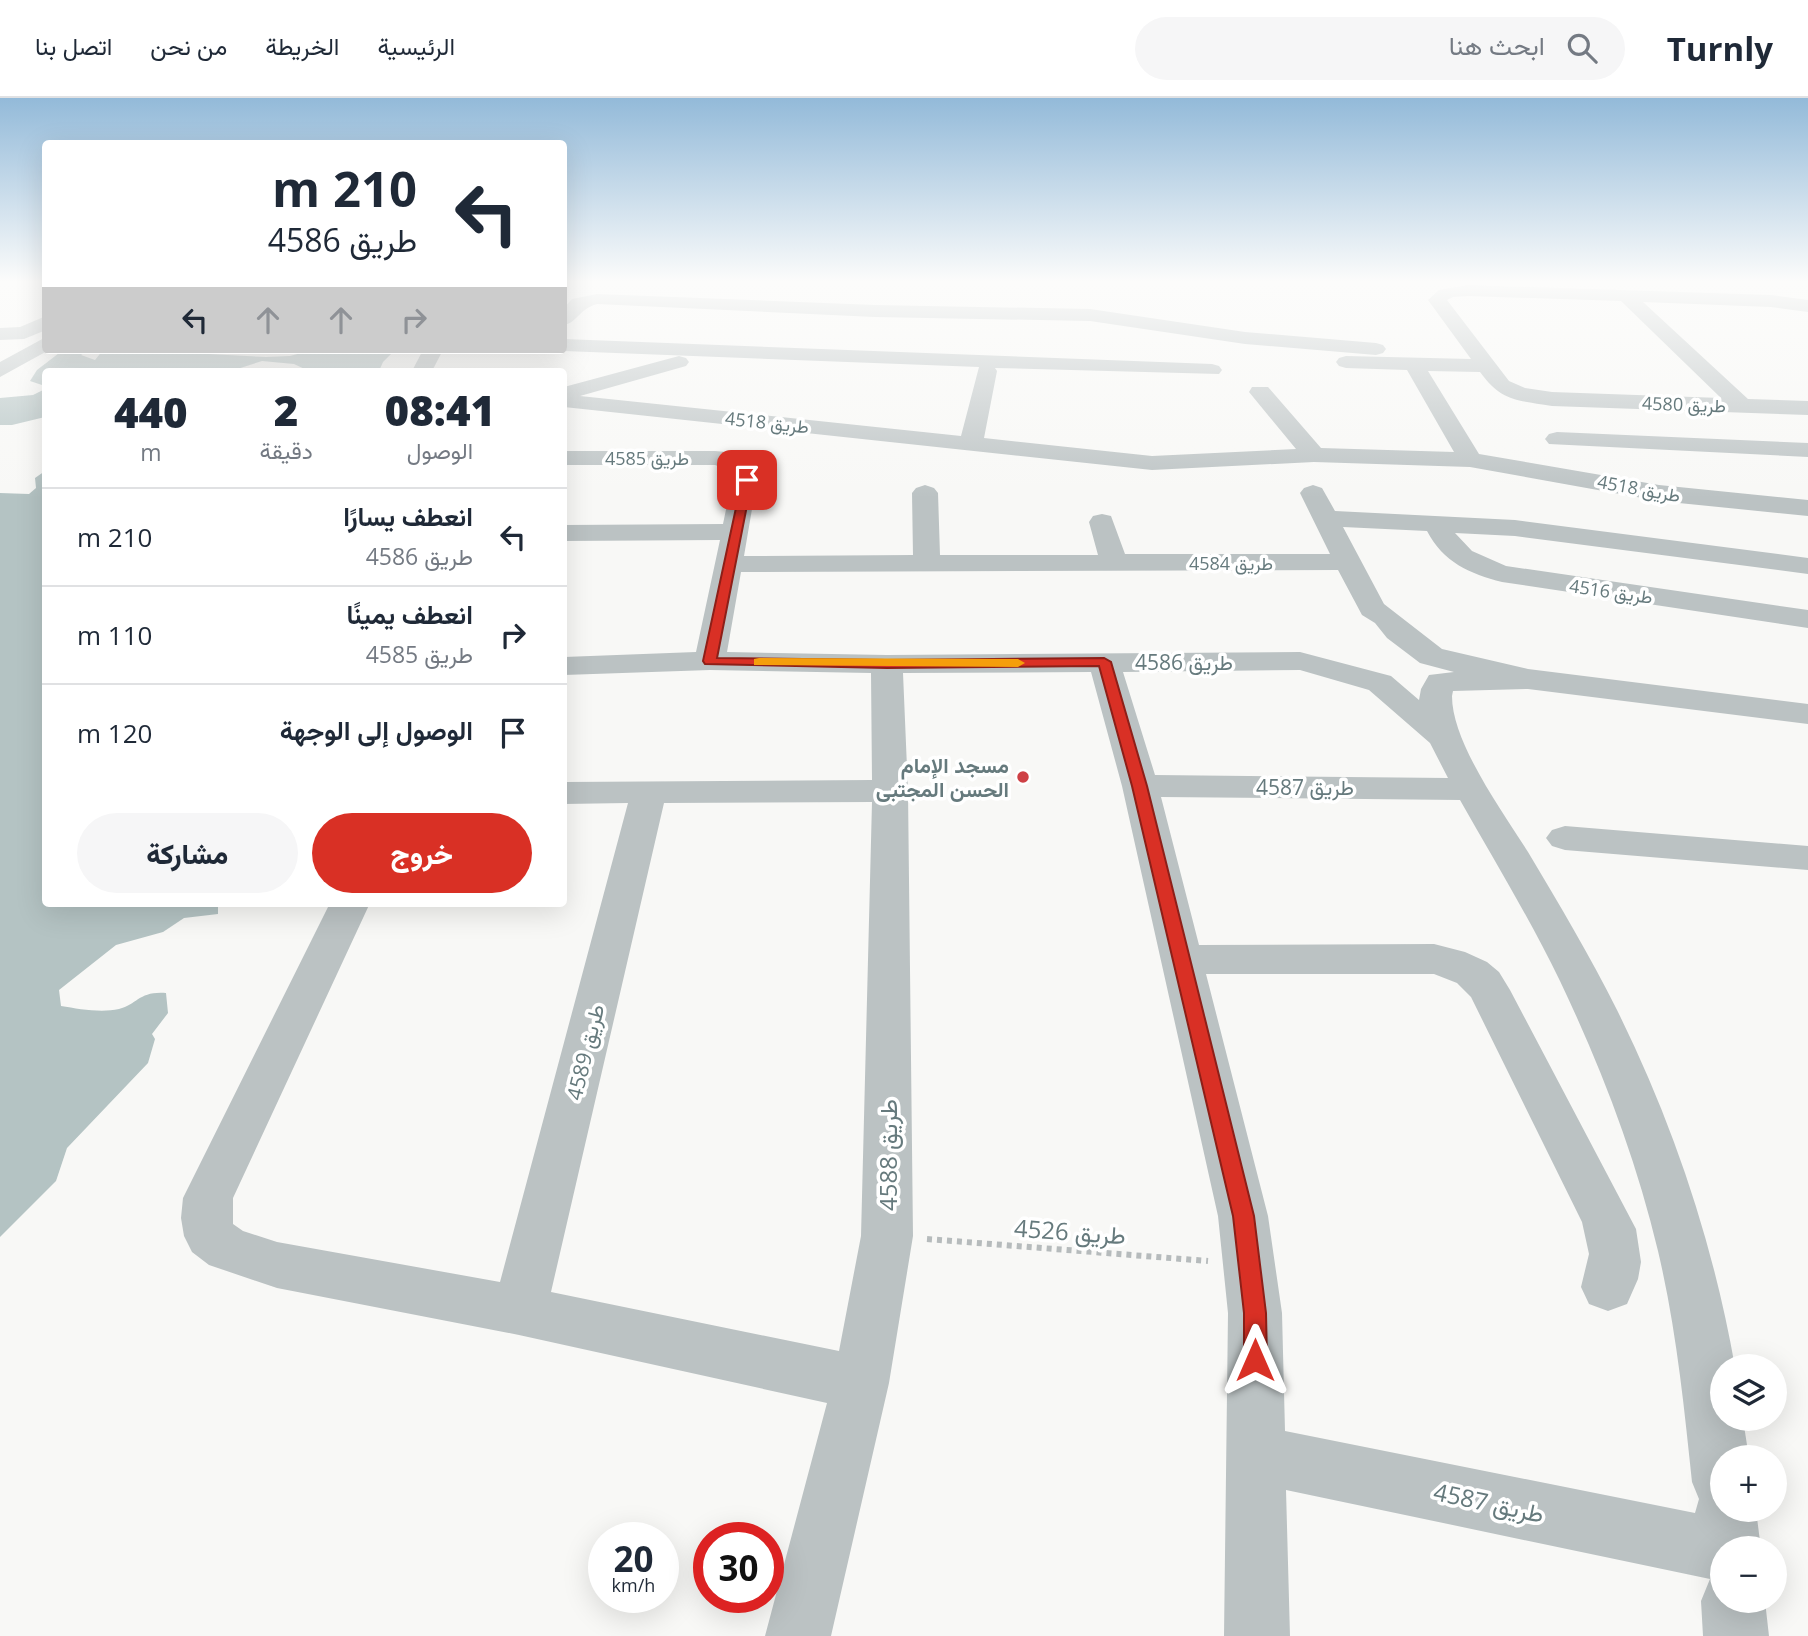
<!DOCTYPE html>
<html lang="ar">
<meta charset="utf-8">
<style>
body{margin:0;font-family:"Open Sans",Vazirmatn,sans-serif;background:#f6f6f7;color:#1f2937;direction:rtl;height:100vh;display:flex;flex-direction:column;font-size:26px;white-space:nowrap}
*{box-sizing:border-box;margin:0}
p{font-size:23px;color:#747a83}
.icon{flex:none;width:38px;height:38px;fill:none;stroke:currentColor;stroke-width:2;stroke-linecap:round;stroke-linejoin:round}
.map{position:relative;flex:1;overflow:hidden;direction:ltr}
.drawer{position:absolute;left:42px;top:270px;width:525px;height:539px;display:flex;flex-direction:column;background:#fff;border-radius:7px;box-shadow:0 7px 28px #0002;direction:rtl}
.drawer>*{flex:none}
.top-card{position:absolute;left:42px;top:42px;width:525px;height:214px;border-radius:7px;box-shadow:0 7px 28px #0002;direction:rtl;background:#fff;color:#1f2937;overflow:hidden}
.controls{position:absolute;left:1710px;top:1256px;display:grid;gap:14px}
.controls a{display:grid;place-items:center;width:77px;height:77px;border-radius:50%;background:#fff;box-shadow:0 7px 28px #0002;font-size:35px}
.speed{position:absolute;left:588px;top:1424px;display:flex;gap:14px;font-size:35px;font-weight:700;text-align:center}
.speed>*{display:grid;place-content:center;width:91px;height:91px;border-radius:50%;background:#fff;box-shadow:0 7px 28px #0002;line-height:1}
.speed small{font-size:18px;font-weight:400}
.speed .limit{border:10px solid #d22;background:#fff;color:#111}
.pin{position:absolute;display:grid;place-items:center;width:60px;height:60px;color:#fff;margin:-30px;border-radius:14px;box-shadow:0 4px 10px #0006}
.me{position:absolute;width:77px;margin:-38px;rotate:0deg;stroke-linejoin:round;filter:drop-shadow(0 0 5px #0008)}
.turn{display:flex;align-items:center;gap:24px;height:147px;padding:0 35px;font-size:32px}
.turn .icon{width:91px;height:91px;stroke-width:2.5}
.turn b{display:block;font-size:49px;line-height:60px}
.lanes{display:flex;align-items:center;height:66px;padding:0 35px;background:#0003;justify-content:center;gap:35px;direction:ltr}
.lanes .off{opacity:.35}
.eta{display:flex;justify-content:space-evenly;align-items:center;height:119px;text-align:center}
.eta b{font-size:42px;font-weight:800;line-height:49px}
.action{display:flex;gap:14px;margin-top:auto;padding:14px 35px}
.action a{flex:1;height:80px;border-radius:42px;background:#d93025;color:#fff;font-size:28px;font-weight:800;line-height:80px;text-align:center}
.action a+a{background:#f6f6f7;color:#1f2937}
ul{padding:0;list-style:none}
li{display:flex;align-items:center;gap:21px;height:98px;padding:0 35px;border-top:2px solid #e0e1e3}
li div{flex:1}
li b{display:block;font-size:26px}
li em{font-style:normal}
header{display:flex;align-items:center;gap:42px;box-sizing:border-box;height:98px;padding:0 35px;background:#fff;border-bottom:2px solid #e0e1e3}
header strong{font-size:33px}
nav{display:flex;gap:38px;margin-inline-start:auto;font-size:24px}
.search{width:490px;height:63px;background:#f6f6f7;display:flex;align-items:center;gap:18px;box-sizing:border-box;padding:0 24px;border-radius:38px;color:#747a83;font-size:26px}
.map>svg:first-child{display:block}
.water{fill:#b4c3c3}
.lines{fill:none;stroke-linecap:round;stroke-linejoin:round}
.path{stroke:#b6bbbc;stroke-width:6;stroke-dasharray:5 5;stroke-linecap:butt}
.minor{fill:#bbc2c3;fill-rule:evenodd}
.route{fill:#d93025;stroke:#8d1f18;stroke-width:2}
.slow{fill:#f59e0b}
.poi-dot{fill:#ce4045;stroke:#fff;stroke-width:2.5}
.labels{text-anchor:middle;dominant-baseline:central;stroke-width:7;stroke-linejoin:round;paint-order:stroke}
.far-street-label{font-size:18px;fill:#667a7d;stroke:#fff}
.street-label{font-size:21px;fill:#667a7d;stroke:#fff}
.poi-label{font-size:21px;font-weight:bold;fill:#667a7d;stroke:#fff;text-anchor:end}
.near-street-label{font-size:24px;fill:#667a7d;stroke:#fff}
</style>
<header>
<strong>Turnly</strong>
<div class="search"><svg class="icon" aria-label="search" viewBox="0 0 24 24"><circle cx="10" cy="10" r="6"/><path d="M15 15l6 6"/></svg>ابحث هنا</div>
<nav><a>الرئيسية</a><a>الخريطة</a><a>من نحن</a><a>اتصل بنا</a></nav>
</header>
<div class="map">
<svg width="1808" height="1538" viewBox="0 0 1808 1538">
<rect width="100%" height="100%" fill="#f8f8f6"/>
<g class="water">
<path d="M63,252H87L81,257L95,262L103,252H205L208,256L266,259L290,258L312,252H395L383,264L379,273H309L294,266L262,263L231,273H46L45,288L30,283L37,272Z"/>
<path d="M45,291V319L12,327H0V300L33,297Z"/>
<path d="M45,373L46,805H218V816L184,820L163,834L116,847L59,892L61,908C79,911 101,915 119,911C138,906 139,893 166,895L168,915L152,936L155,941L148,965L67,1050L56,1083L0,1139V395L29,396L36,390L35,380Z"/>
</g>
<g class="lines">
<path class="path" d="M927,1141L1208,1163"/>
<g class="minor">
<path d="M1468,187L1771,197L1808,202V214L1771,209L1643,204L1748,301L1808,303V317L1552,308C1517,302 1502,304 1480,274L1428,273L1479,356L1659,387L1808,402V418L1659,403L1470,369L1314,364L1152,372L564,309V289L679,258L686,260L689,264L686,268L580,298L961,338L979,269L564,253L560,252H564V241L1212,266L1219,268L1222,272L1219,276L995,270L997,273L984,340L1152,358L1296,351L1249,294L1252,289H1268L1321,350L1454,354L1407,272L1346,270L1339,268L1336,264L1339,260L1346,258L1471,261L1428,202L1439,192ZM1468,198L1621,203L1721,300L1552,294L1525,290L1509,283L1447,202L1453,199Z"/>
<path d="M597,196L875,207L1090,211L1245,234L1376,245L1383,247L1386,251L1383,255L1376,257L1245,246L1090,223L875,219L597,206C579,211 578,224 564,227V210L572,201Z"/>
<path d="M46,218V232L24,241L0,242V230L20,229Z"/>
<path d="M46,239V252H49L0,279V264Z"/>
<path d="M423,252H443L432,273H412Z"/>
<path d="M1557,334L1808,345V359L1549,346L1545,341L1549,336Z"/>
<path d="M564,353H715C730,354 750,356 759,370L744,458L913,457L912,395L916,390L925,387L934,390L938,395L940,457H1098L1089,424L1093,418L1102,416L1111,418L1125,456H1330L1300,395L1304,390L1313,387L1322,390L1335,413L1515,422L1808,460V476L1515,438L1455,435L1472,453L1506,468L1808,512V530L1502,484C1470,476 1443,464 1427,433L1343,429L1384,506L1442,551L1528,571L1808,606V626L1528,591L1453,593L1452,598C1452,645 1503,714 1528,754C1559,806 1590,858 1617,912C1673,1025 1713,1144 1735,1269H1722V1321H1743L1749,1360H1722V1412H1756L1761,1451H1722V1503H1765L1769,1538H1703L1701,1503L1710,1481L1286,1392L1290,1538H1224L1228,1215L1218,1118L1122,688L1091,574L903,575L908,693L913,1138L889,1285L831,1538H765L827,1305L519,1237L277,1190L209,1167L192,1154L184,1138L181,1120L183,1100L330,805H370L233,1100V1126L243,1133L277,1144L500,1184L628,705L564,706V684L872,682L871,575L710,572L564,577V559L696,554L720,442L564,443V427L723,426L734,373L715,367H564ZM1338,472L1362,517L1375,525L1387,540L1420,565L1454,574L1429,577L1421,591L1419,602L1391,578L1300,554L887,557L727,554L741,474ZM1300,572L1369,592L1430,645L1448,680L1155,677L1123,574ZM1161,699L1460,702C1494,762 1530,821 1560,883C1601,969 1636,1060 1658,1153C1676,1229 1684,1307 1692,1384L1699,1401L1695,1415L1285,1333L1282,1215L1268,1118L1206,876H1434L1457,885L1471,899L1582,1124L1589,1156L1581,1189L1589,1206L1608,1213L1627,1206L1638,1181L1641,1164L1636,1131L1510,892L1499,874L1487,864L1465,854L1434,846L1199,847ZM872,704L861,1138L839,1253L551,1194L664,705Z"/>
<path d="M1565,728L1808,748V772L1565,752L1552,748L1546,740L1552,732Z"/>
</g>
</g>
<linearGradient id="sky" x2="0" y2="1"><stop stop-color="#93bad9"/><stop offset="0.46" stop-color="#fcfcfb"/><stop offset="1" stop-color="#fcfcfb" stop-opacity="0"/></linearGradient>
<rect width="1808" height="400" fill="url(#sky)"/>
<path class="route" d="M747,379L752,382L717,560L887,562L1104,560L1111,564L1147,688L1254,1118L1266,1215L1267,1262L1263,1269L1255,1273L1247,1269L1244,1262V1215L1233,1118L1132,688L1099,568L887,570L705,566L703,563L742,382Z"/>
<path class="slow" d="M759,560L1018,561L1025,565L1018,569L754,567V561Z"/>
<circle class="poi-dot" cx="1023" cy="679" r="7"/>
<g class="labels">
<g class="far-street-label">
<text transform="translate(1684 306) rotate(2)">طريق 4580</text>
<text transform="translate(767 324) rotate(6)">طريق 4518</text>
<text x="647" y="360">طريق 4585</text>
<text transform="translate(1639 390) rotate(10)">طريق 4518</text>
<text x="1231" y="465">طريق 4584</text>
<text transform="translate(1611 493) rotate(8)">طريق 4516</text>
</g>
<g class="street-label">
<text x="1184" y="564">طريق 4586</text>
<text x="1305" y="689">طريق 4587</text>
<text transform="translate(585 954) rotate(-76)">طريق 4589</text>
</g>
<g class="poi-label">
<text x="1009" y="667">مسجد الإمام<tspan x="1009" dy="24">الحسن المجتبى</tspan></text>
</g>
<g class="near-street-label">
<text transform="translate(887 1057) rotate(-90)">طريق 4588</text>
<text transform="translate(1070 1133) rotate(4)">طريق 4526</text>
<text transform="translate(1489 1404) rotate(12)">طريق 4587</text>
</g>
</g>
</svg>
<div class="controls">
<a><svg class="icon" aria-label="layers" viewBox="0 0 24 24"><path d="M12 4l9 5-9 5-9-5zM3 14l9 5 9-5"/></svg></a>
<a>+</a>
<a>−</a>
</div>
<div class="speed"><div>20<small>km/h</small></div><div class="limit">30</div></div>
<div class="pin" style="left:747px;top:382px;background:#d93025"><svg class="icon" aria-label="arrive" viewBox="0 0 24 24"><path d="M6 21V4h12l-3 4 3 4H6"/></svg></div>
<svg class="me" style="left:1255px;top:1262px" viewBox="-20 -20 40 40"><path d="M0-17L14 15 0 8-14 15z" fill="#d93025" stroke="#fff" stroke-width="4"/></svg>
<div class="top-card">
<div class="turn"><svg class="icon" aria-label="left" viewBox="0 0 24 24"><path d="M17 20v-9H6M10 6l-5 5 5 5"/></svg><div><b>210 m</b>طريق 4586</div></div>
<div class="lanes"><svg class="icon" aria-label="left" viewBox="0 0 24 24"><path d="M17 20v-9H6M10 6l-5 5 5 5"/></svg><svg class="icon off" aria-label="ahead" viewBox="0 0 24 24"><path d="M12 20V5M6 11l6-6 6 6"/></svg><svg class="icon off" aria-label="ahead" viewBox="0 0 24 24"><path d="M12 20V5M6 11l6-6 6 6"/></svg><svg class="icon off" aria-label="right" viewBox="0 0 24 24"><path d="M7 20v-9h11M14 6l5 5-5 5"/></svg></div>
</div>
<section class="drawer">
<div class="eta">
<div><b>08:41</b><p>الوصول</p></div>
<div><b>2</b><p>دقيقة</p></div>
<div><b>440</b><p>m</p></div>
</div>
<ul>
<li><svg class="icon" aria-label="left" viewBox="0 0 24 24"><path d="M17 20v-9H6M10 6l-5 5 5 5"/></svg><div><b>انعطف يسارًا</b><p>طريق 4586</p></div><em>210 m</em></li>
<li><svg class="icon" aria-label="right" viewBox="0 0 24 24"><path d="M7 20v-9h11M14 6l5 5-5 5"/></svg><div><b>انعطف يمينًا</b><p>طريق 4585</p></div><em>110 m</em></li>
<li><svg class="icon" aria-label="arrive" viewBox="0 0 24 24"><path d="M6 21V4h12l-3 4 3 4H6"/></svg><div><b>الوصول إلى الوجهة</b></div><em>120 m</em></li>
</ul>
<div class="action"><a>خروج</a><a>مشاركة</a></div>
</section>
</div>
